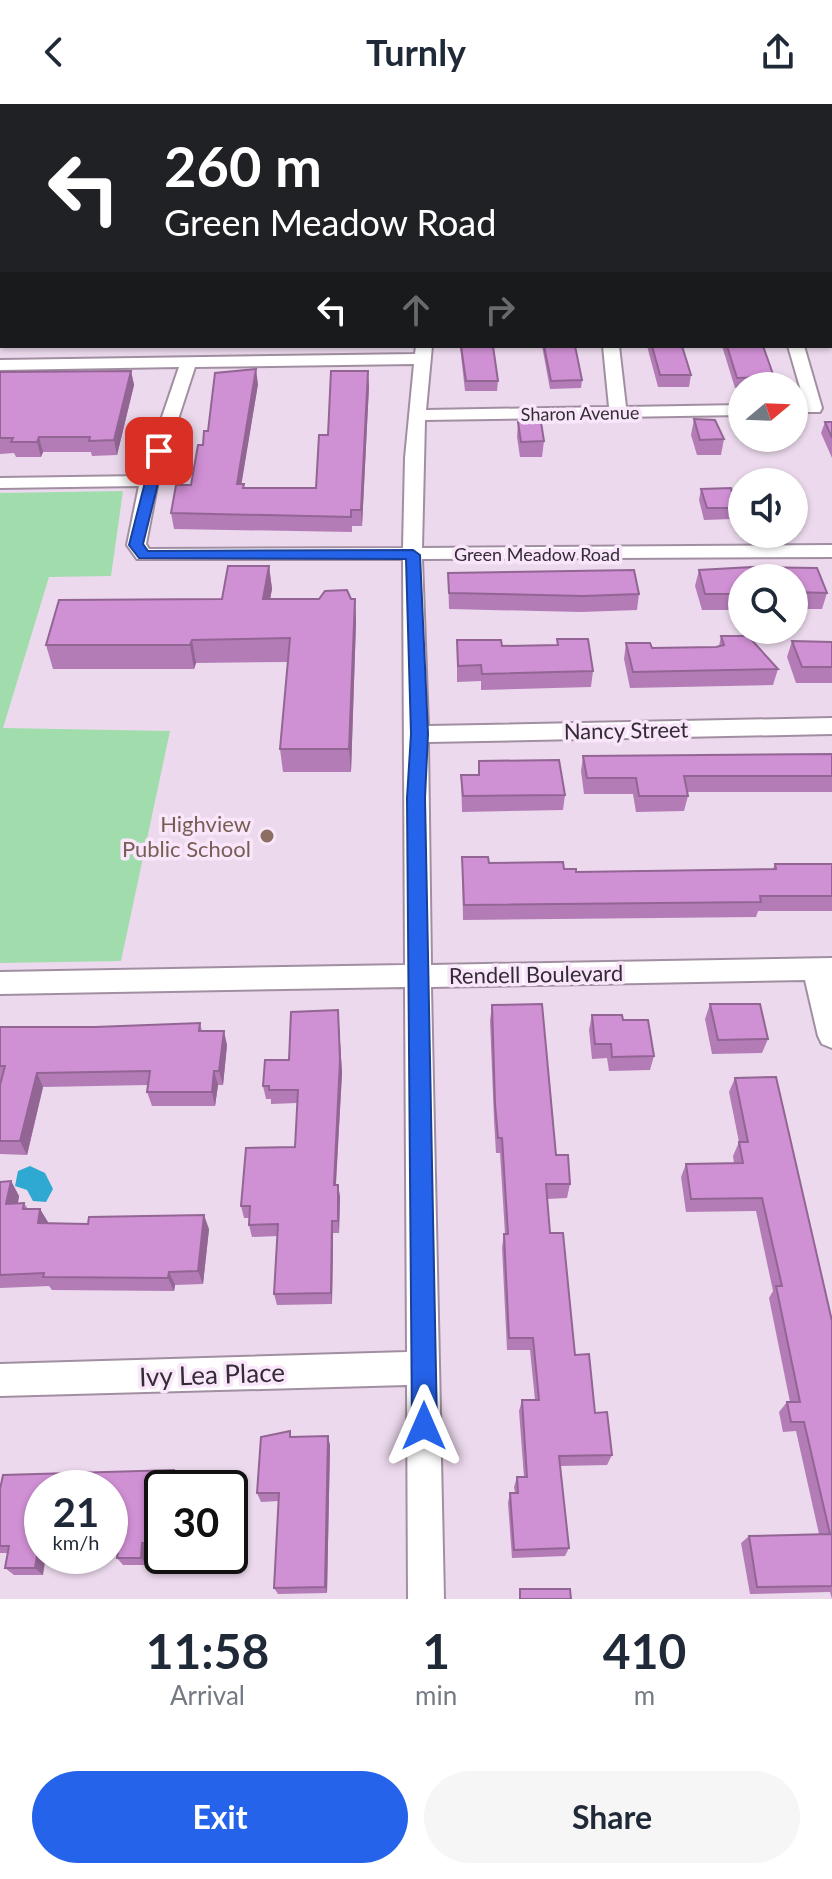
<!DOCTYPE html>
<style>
body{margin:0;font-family:Lato,sans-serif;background:#f6f6f7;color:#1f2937;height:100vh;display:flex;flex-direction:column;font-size:30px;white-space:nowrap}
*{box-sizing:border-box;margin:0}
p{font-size:26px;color:#747a83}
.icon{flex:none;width:44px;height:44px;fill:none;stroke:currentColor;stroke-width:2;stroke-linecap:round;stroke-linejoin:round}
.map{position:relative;height:1495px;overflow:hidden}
.sheet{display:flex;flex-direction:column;background:#fff;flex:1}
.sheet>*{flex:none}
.guide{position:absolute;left:0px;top:0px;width:832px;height:244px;box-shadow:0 2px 6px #0004;background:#202124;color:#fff;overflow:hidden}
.needle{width:52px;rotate:71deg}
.fabs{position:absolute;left:728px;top:268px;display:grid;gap:16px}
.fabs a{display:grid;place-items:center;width:80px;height:80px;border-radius:50%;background:#fff;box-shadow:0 2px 6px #0004;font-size:40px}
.speed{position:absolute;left:24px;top:1366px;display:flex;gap:16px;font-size:40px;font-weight:700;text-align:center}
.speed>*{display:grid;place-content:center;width:104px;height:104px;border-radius:50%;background:#fff;box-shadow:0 2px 6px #0004;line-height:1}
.speed small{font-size:20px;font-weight:400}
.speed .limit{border:4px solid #111;border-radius:12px;background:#fff;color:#111}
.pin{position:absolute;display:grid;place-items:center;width:68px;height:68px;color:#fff;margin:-34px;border-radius:16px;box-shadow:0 4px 12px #0006}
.me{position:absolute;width:88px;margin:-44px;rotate:0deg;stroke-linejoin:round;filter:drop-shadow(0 0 6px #0008)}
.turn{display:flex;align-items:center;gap:28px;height:168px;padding:0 32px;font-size:36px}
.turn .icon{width:104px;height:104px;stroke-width:2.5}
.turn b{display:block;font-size:56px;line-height:68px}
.lanes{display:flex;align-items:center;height:76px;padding:0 32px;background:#0003;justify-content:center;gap:40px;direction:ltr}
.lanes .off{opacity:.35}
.eta{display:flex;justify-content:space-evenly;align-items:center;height:136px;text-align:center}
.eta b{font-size:48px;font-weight:700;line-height:56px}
.primary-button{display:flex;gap:16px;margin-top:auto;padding:16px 32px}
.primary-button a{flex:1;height:92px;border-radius:48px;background:#2563eb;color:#fff;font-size:32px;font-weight:700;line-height:92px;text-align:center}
.primary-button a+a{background:#f6f6f7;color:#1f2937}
header{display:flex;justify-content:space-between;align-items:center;height:104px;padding:0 32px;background:#fff;font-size:36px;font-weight:700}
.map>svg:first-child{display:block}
.green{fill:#a1dcad}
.water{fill:#2fa9d2}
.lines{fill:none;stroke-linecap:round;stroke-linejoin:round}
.minor-casing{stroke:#a18fa1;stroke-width:4}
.minor{fill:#fff;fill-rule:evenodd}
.wall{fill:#b37cb6}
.shaded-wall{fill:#926594}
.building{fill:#d090d4;stroke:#926594;stroke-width:2}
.route{fill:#2563eb;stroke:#184099;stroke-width:2}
.education-dot{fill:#8d6e63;stroke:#f9e6fa;stroke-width:3}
.labels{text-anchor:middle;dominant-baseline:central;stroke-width:7;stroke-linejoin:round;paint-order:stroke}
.far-street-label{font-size:18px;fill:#342c34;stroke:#f9e6fa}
.street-label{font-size:22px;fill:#342c34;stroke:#f9e6fa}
.education-label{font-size:22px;fill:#785e54;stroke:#f9e6fa;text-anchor:end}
.near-street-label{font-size:26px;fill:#342c34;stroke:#f9e6fa}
</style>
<header><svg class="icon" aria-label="back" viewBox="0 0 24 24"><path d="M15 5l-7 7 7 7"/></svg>Turnly<svg class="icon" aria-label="share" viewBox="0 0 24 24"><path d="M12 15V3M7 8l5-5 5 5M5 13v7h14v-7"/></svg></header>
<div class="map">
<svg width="832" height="1495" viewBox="0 0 832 1495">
<rect width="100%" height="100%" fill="#ecd9ed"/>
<path class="green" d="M123,387L111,472L49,473L3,624L170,627L121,857L0,859V389Z"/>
<path class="water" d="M30,1062L45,1069L53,1085L46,1098L33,1097L27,1086L15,1082L18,1067Z"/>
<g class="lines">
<defs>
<g id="minor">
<rect x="440" y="0" width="12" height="2"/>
<path d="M416,242H432L426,306L609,303L603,242H619L626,303L742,301V311L425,316L422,444L832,441V453L422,455L428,622L832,614V630L428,638L431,861L832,854V944L822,940L818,932L805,876L431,883L444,1495H408L407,1281L0,1292V1260L407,1248L405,883L0,890V868L405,861L403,455H137L127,441L139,382L0,384V374L142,372L179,263L0,266V256L415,250ZM414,260L405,354L403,444L149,445L146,440L158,377L195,263Z"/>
<path d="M788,242H804L822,304L820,308H808L806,304Z"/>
</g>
</defs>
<use href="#minor" class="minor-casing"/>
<use href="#minor" class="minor"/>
</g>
<g class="wall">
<path d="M830,152V154H832V241L830,236Z"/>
<path d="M460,242H493L498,277L497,287H465Z"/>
<path d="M542,242H575L582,276L581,284L550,285Z"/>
<path d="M647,242H682L691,271L689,283H658Z"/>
<path d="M722,242H763L774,273L772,282H742V283L735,284Z"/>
<path d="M131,267L134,281L117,351L92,352L91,348H43L41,353H16L14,349L0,350V268Z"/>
<path d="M258,280L241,380H244V384H316L328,331L369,282L362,422H352V428L174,425L171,409L191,381L203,341Z"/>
<path d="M694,315L724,335L721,351H697L691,331Z"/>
<path d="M518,318L544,337L542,353H520L517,333Z"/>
<path d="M825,318H832V354L821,329Z"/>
<path d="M701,385L736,404L733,415L704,416L699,396Z"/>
<path d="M269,462L272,485L270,495H355L356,518L351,668H283L280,645L288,558L196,559L194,565H53L46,541L222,495Z"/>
<path d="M752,463L817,464L827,489L822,505H794V474H742V503H731V506H702L695,482L699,466Z"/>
<path d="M448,469L639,490L637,506L581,508L449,505Z"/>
<path d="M721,532L778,565L773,581L630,584L624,555L626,539L652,544L716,543L719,542Z"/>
<path d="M557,535L593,567L591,583L481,586V577L457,578V536L502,542L557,541Z"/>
<path d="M792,537L832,538V579H796L787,553Z"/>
<path d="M832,650V688H687L688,692L684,707L636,708L633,690H584L581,667L583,652Z"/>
<path d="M479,657L565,691L563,706L462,708L461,671H478Z"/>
<path d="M462,753L489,759L564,765L576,768L773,765L775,760H832V807H758L756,813L463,816Z"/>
<path d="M710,900L768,935L762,949L712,950L705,915Z"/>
<path d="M492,901L556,1051L570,1080L567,1094L547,1095L550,1129L575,1251L595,1309L612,1351L607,1361L560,1362L569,1444L565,1452L512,1454L508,1399L510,1389H515L514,1383L517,1373H524L519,1307L522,1296H535L530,1246H507L502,1144L504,1130H505L500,1049H496L494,1016L490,917Z"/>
<path d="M338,906L342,969L336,1081H338L340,1093L339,1129H333L332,1200L277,1201L274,1190L278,1132L252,1133L249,1121L250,1114H244L241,1102L295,1043L297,999L271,1000V995H266L263,982Z"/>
<path d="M592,911L623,916L654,952L650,966L609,967L607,954L592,955L589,926Z"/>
<path d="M200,919L202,927L227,941L223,981H218L215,1002H152L147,988L148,981L43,983L27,1051L0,1050V981L1,976H0V923H95Z"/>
<path d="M735,974L832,1217V1495L830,1488L750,1490L741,1439L749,1432L819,1430L796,1327L783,1328L779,1308L787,1298H790L769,1194L773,1187L756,1107L686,1108L681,1073L686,1060L734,1059L733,1052L739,1038L729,988Z"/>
<path d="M11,1077L19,1092L18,1099H24L28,1105H40L48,1119L209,1125L203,1180L175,1181L174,1187L52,1186L49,1182L0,1184V1078Z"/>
<path d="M328,1332L330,1342L327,1489L278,1490L274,1484L279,1397L261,1398L257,1389L292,1333Z"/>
<path d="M179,1375L178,1384H162V1446H148L147,1461H123L117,1454L119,1438H110V1384H42V1452L43,1471H14L5,1464L8,1449H0V1385Z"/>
</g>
<g class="shaded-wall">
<path d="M256,265L258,280L239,395L237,380Z"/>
<path d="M131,267L134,281L117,351L114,336Z"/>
<path d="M368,267L369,282L362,422L361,406Z"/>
<path d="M39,333L43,348L41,353L37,338Z"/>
<path d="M269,462L272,485L266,518L263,495Z"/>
<path d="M355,495L356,518L351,668L349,645Z"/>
<path d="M192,536L196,559L194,565L190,541Z"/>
<path d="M338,906L342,969L335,1093L334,1081Z"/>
<path d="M224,927L227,941L223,981L219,967Z"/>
<path d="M214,967L218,981L215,1002L212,988Z"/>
<path d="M37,969L43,983L27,1051L20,1037Z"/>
<path d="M11,1077L19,1092L15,1114L6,1100Z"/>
<path d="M338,1081L340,1093L339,1129L338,1117Z"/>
<path d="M40,1105L48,1118L46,1133L38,1119Z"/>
<path d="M204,1111L209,1125L203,1180L198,1167Z"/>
<path d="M332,1117L333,1129L332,1200L331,1189Z"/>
<path d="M169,1168L175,1181L174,1187L168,1174Z"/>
<path d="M328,1332L330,1342L327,1489L325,1483Z"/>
<path d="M174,1366L179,1375L178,1384H172Z"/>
<path d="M39,1439L42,1442V1452H46L43,1471L35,1464Z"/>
<path d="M142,1439L148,1446L147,1461L141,1454Z"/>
</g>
<g class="building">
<path d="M0,0H267V2H2V14Z"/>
<path d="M388,0H415V2H389Z"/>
<path d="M475,0H832V5L830,6V2H476Z"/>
<path d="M832,16V68L830,69V17Z"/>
<path d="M2,18V80L0,73V19Z"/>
<path d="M830,79H832V142L830,144Z"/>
<path d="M0,84H2V160L0,152Z"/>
<path d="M830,152V154H832V225L830,220Z"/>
<path d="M2,162V230H0V163Z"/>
<path d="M461,242H493L498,277H466Z"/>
<path d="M544,242H575L582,276L551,277Z"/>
<path d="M652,242H682L691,271H660Z"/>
<path d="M727,242H763L774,273L737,274Z"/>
<path d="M256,265L237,380H244L243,384H316L319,331H328L331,267H368L361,406H351V413L171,409L176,381H191L198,341H203L204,327H208L215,269Z"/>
<path d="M131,267L114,336L89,337L90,333H39L37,338H11L13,334H0V268Z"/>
<path d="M694,315L715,316L724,335L700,336Z"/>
<path d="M518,318H541L544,337L521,338Z"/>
<path d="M825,318H832V334Z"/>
<path d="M731,384L736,404H707L701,385Z"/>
<path d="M228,462H269L263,495H319L325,487L347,486L351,495H355L349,645H280L290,534L192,536L190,541H46L59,496L222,495Z"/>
<path d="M752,463L817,464L827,489L794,488V474H742V487H734L735,490H705L699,466Z"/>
<path d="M634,466L639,490L583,492L449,489L448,469Z"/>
<path d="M721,532H748L778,565L633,568L626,539H650L652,544L716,543L724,541Z"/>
<path d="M557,535H588L593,567L482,570L481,561L458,562L457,536H501L502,542L558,541Z"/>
<path d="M792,537L832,538V563H802Z"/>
<path d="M832,650V672H684L688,692H639L636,674H587L583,652Z"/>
<path d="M559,656L565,691L463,692L461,671H479V657Z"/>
<path d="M462,753H488L489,759L563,758L564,765H576V768L776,765L775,760H832V792H760L761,798L464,801Z"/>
<path d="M542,900L556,1051H568L570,1080H546L550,1129H563L575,1251L589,1250L595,1309L607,1308L612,1351L559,1352L569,1444L514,1446L510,1389H518L517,1373H527L522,1296H539L533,1234H509L504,1130H508L502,1034H498L495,1000L492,901Z"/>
<path d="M710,900H760L768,935L718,936Z"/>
<path d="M338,906L340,956L334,1081H338V1117H332L331,1189L274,1190L278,1120L249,1121L250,1102H241L246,1044L295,1043L298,986H269V982H263L265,956H289L291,908Z"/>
<path d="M592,911H622L623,916H648L654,952L612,953L611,940H595Z"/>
<path d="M200,919L199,927H224L219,967H214L212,988H147L150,967L37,969L20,1037H0V981L5,962H0V923H95Z"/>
<path d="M776,973L832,1217V1482L757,1483L749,1432L830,1430L804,1318H791L787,1298H800L776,1182H782L762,1094L691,1095L686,1060L743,1059L739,1038H748L735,974Z"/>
<path d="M11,1077L6,1100L24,1099L23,1105H40L38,1119L88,1120L89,1113L204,1111L198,1167L169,1168L168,1174L43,1173L44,1169L0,1171V1078Z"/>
<path d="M290,1327V1333L328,1332L325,1483L274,1484L279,1389H257L261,1333Z"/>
<path d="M174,1366L172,1384H162V1439H142L141,1454H117L120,1431H110V1384H42V1439H39L35,1464H5L9,1442H0V1385L3,1371Z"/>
<path d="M520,1485H570L571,1495H520Z"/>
</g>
<path class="route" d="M159,343L166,347L143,440L148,447L413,446L420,451L428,630L425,694L437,1322L433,1331L424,1335L415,1331L412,1322L407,694L411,630L406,455L139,454L129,441L153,347Z"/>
<circle class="education-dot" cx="267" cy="732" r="8"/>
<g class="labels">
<g class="far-street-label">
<text transform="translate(580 309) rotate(-1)">Sharon Avenue</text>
<text x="537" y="450">Green Meadow Road</text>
</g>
<g class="street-label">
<text transform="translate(626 626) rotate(-1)">Nancy Street</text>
<text transform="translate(536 870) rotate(-1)">Rendell Boulevard</text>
</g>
<g class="education-label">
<text x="251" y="719">Highview<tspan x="251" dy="25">Public School</tspan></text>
</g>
<g class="near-street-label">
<text transform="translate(212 1270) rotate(-2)">Ivy Lea Place</text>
</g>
</g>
</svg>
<div class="fabs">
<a><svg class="needle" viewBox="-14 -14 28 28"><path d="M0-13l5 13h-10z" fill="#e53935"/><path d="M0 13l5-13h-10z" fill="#747a83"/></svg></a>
<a><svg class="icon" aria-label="sound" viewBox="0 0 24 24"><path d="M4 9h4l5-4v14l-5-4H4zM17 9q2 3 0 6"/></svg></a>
<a><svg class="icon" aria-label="search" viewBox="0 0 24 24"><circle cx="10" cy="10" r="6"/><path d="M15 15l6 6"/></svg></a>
</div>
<div class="speed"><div>21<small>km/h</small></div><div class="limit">30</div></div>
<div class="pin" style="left:159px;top:347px;background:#d93025"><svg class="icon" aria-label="arrive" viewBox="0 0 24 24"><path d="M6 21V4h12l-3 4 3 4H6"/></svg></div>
<svg class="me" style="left:424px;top:1322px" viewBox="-20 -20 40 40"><path d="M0-17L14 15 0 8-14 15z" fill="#2563eb" stroke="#fff" stroke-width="4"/></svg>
<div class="guide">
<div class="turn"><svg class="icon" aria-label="left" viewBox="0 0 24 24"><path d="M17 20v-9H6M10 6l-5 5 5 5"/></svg><div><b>260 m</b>Green Meadow Road</div></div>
<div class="lanes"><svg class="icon" aria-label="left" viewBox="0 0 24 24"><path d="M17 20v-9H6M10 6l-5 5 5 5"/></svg><svg class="icon off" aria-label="ahead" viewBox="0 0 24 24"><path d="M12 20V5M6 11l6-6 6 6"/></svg><svg class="icon off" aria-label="right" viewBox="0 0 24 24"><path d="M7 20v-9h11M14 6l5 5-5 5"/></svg></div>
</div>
</div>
<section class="sheet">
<div class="eta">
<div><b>11:58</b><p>Arrival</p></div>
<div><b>1</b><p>min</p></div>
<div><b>410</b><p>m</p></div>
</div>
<div class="primary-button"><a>Exit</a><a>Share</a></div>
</section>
